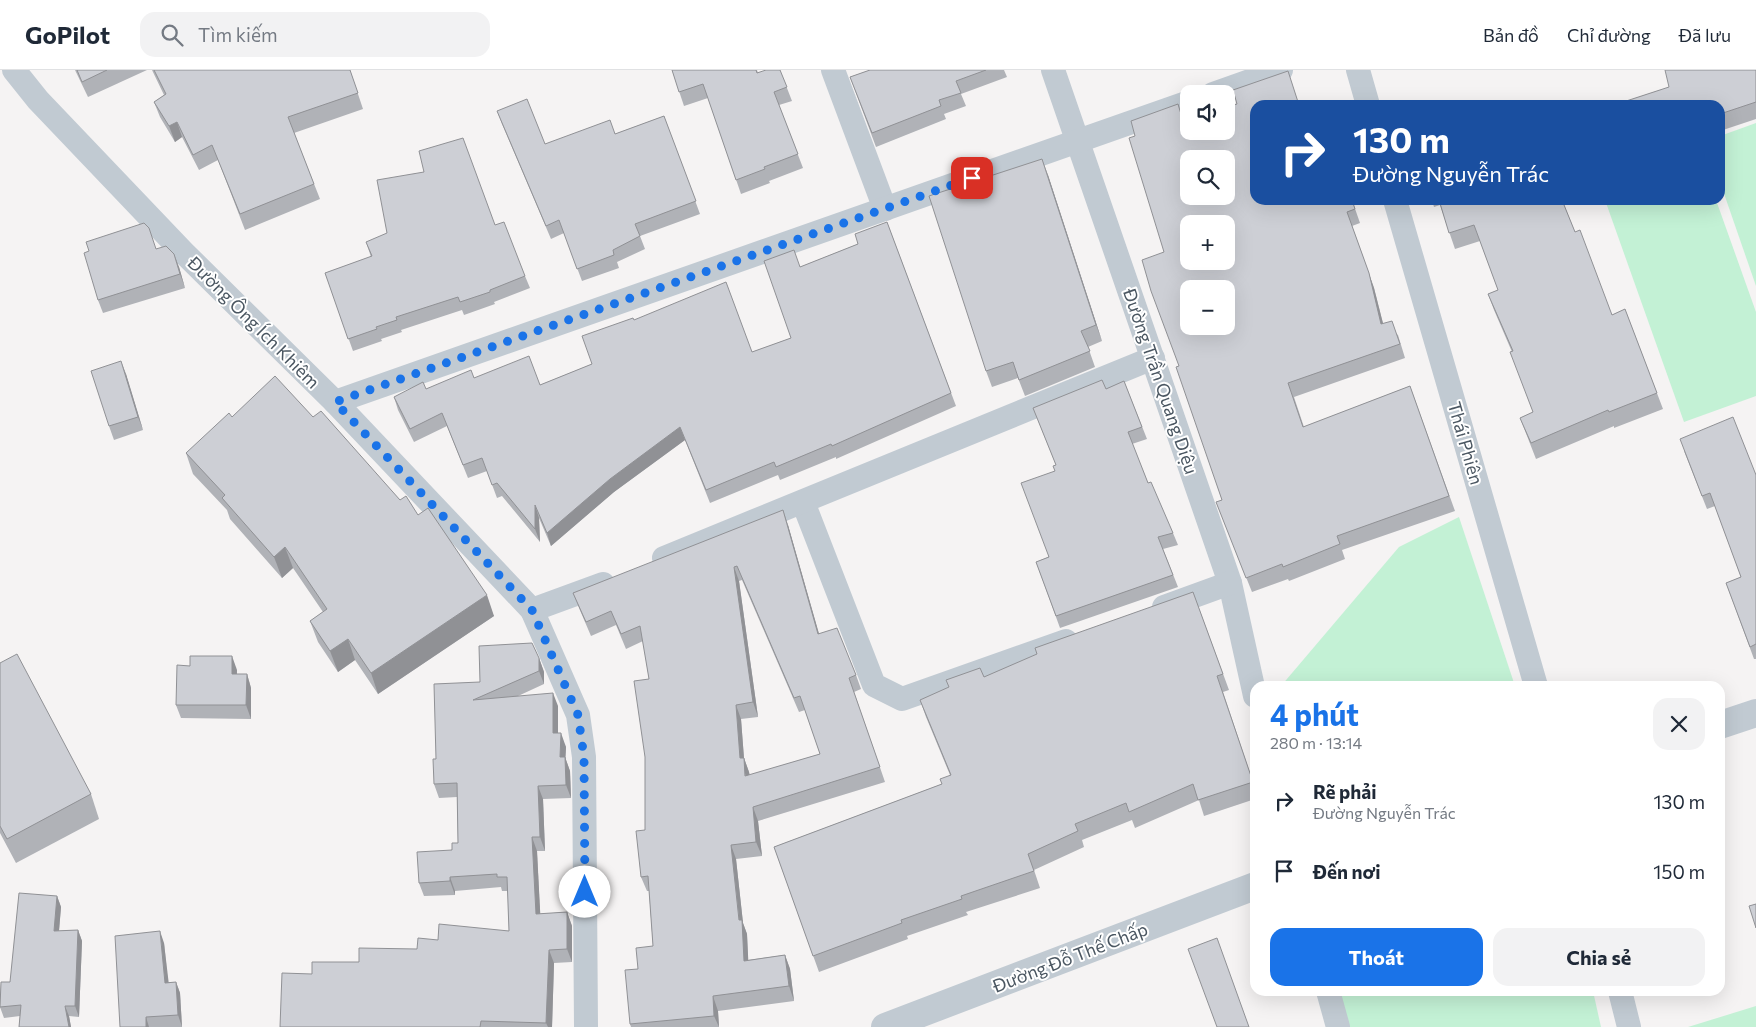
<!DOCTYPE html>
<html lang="vi">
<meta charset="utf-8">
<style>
body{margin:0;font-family:Commissioner,sans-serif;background:#f2f2f3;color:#1f2937;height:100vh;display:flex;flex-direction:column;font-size:19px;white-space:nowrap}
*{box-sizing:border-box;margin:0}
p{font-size:16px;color:#747a83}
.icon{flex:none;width:28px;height:28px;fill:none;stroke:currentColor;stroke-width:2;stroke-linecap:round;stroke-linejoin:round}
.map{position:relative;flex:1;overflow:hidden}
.details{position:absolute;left:1250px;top:611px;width:475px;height:315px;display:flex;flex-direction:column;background:#fff;border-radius:15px;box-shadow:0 5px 20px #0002}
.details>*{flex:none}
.top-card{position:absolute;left:1250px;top:30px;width:475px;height:105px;border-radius:15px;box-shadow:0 5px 20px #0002;background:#1a4fa0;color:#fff;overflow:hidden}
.fabs{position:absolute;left:1180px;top:15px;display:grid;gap:10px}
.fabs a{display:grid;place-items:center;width:55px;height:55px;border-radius:10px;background:#fff;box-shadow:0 5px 20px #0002;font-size:25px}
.pin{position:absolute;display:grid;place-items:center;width:42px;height:42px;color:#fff;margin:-21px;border-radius:10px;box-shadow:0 2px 8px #0006}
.me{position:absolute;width:55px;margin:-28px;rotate:0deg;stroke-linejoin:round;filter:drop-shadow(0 0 4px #0008)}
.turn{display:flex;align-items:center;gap:18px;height:105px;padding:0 20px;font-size:22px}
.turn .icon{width:65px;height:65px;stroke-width:2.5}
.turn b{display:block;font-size:35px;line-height:42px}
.round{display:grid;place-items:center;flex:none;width:52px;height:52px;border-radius:15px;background:#f2f2f3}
.headline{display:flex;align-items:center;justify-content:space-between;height:85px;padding:0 20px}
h1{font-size:30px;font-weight:700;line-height:38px;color:#1a73e8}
.cta{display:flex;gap:10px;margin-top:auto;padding:10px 20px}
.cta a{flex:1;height:58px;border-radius:15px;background:#1a73e8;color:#fff;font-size:20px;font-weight:700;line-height:58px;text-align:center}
.cta a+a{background:#f2f2f3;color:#1f2937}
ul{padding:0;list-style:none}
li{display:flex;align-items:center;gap:15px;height:70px;padding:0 20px}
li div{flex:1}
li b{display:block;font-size:19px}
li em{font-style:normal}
header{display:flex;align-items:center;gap:30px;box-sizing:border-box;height:70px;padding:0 25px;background:#fff;border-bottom:1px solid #e0e1e3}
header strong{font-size:24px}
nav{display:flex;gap:28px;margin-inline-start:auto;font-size:18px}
.search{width:350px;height:45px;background:#f2f2f3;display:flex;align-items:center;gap:12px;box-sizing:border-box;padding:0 18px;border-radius:15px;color:#747a83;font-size:19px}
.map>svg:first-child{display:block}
.green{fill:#c3f1d5}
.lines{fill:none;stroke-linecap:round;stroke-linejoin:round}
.minor{stroke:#c1cad2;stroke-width:24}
.tertiary{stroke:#c1cad2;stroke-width:28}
.wall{fill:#b0b2b7;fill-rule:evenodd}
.shaded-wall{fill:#909195}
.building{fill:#cdcfd5;stroke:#909195;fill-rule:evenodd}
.route{stroke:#1a73e8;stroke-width:9;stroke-dasharray:0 16.2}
.labels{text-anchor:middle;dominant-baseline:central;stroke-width:4;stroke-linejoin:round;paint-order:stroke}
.street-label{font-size:18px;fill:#4a5661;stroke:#fff}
</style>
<header>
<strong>GoPilot</strong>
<div class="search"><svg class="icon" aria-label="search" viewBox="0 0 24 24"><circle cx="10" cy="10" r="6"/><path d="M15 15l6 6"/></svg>Tìm kiếm</div>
<nav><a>Bản đồ</a><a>Chỉ đường</a><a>Đã lưu</a></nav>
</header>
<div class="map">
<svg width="1756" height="957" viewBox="0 0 1756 957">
<rect width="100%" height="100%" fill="#f5f3f3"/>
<g class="green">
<path d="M1756,53V216L1720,112V66Z"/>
<path d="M1605,130H1716L1756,242V326L1684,352Z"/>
<path d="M1459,447L1515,616H1281L1399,477Z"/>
<path d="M1338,921H1593L1601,957H1344Z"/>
<path d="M1756,936V957H1688Z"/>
</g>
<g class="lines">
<g class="minor">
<path d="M14,0L38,30L183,182L335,332L532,540L578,645L584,687L586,957"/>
<path d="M833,0L885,139"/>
<path d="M1053,0L1230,513L1255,626"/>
<path d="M1358,0L1368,35"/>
<path d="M1213,24L1281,0"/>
<path d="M1395,130L1536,616"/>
<path d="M335,332L1189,32"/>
<path d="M803,432L874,615L902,629L1066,571"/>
<path d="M664,488L1153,288"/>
<path d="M1164,537L1230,513"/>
<path d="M532,540L603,514"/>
<path d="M1328,921L1338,957"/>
<path d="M1620,921L1629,957"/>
</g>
<g class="tertiary">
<path d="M1720,655L1756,643"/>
<path d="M885,957L1255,816"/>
</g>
</g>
<g class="wall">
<path d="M75,0H147L88,27Z"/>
<path d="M152,0H350L363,39L294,63L320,129L245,160L218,90L199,100L182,67L175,72L160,47L154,32L164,25Z"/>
<path d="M672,0H757L758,3L780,0L792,31L779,35L803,98L769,111L770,113L741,124L708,28L684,36Z"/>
<path d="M870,0H1004L1007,7L961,24L966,36L944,44L946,49L876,77L850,7Z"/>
<path d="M1756,0V49L1720,61V35L1669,17Z"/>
<path d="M1237,34L1255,35L1352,130L1360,153L1352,156L1374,218L1383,254L1398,265L1405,288L1294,327L1304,357L1410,316L1455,441L1342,480L1345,489L1289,511L1288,509L1252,522L1216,432L1222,430L1179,296L1164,182L1184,51Z"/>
<path d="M497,41L545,74L615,64L664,46L700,144L640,166L645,179L617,192L619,198L582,211L564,163L551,169L502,54Z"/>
<path d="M1048,105L1102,271L1088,277L1095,297L1025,326L1018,308L992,317L986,301Z"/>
<path d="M1432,130H1562L1575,162L1612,245L1625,239L1663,339L1614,358V356L1536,389L1520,348L1533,342L1512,282L1494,240L1488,224L1498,220L1480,171L1455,179L1440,135L1434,137Z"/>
<path d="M887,152L956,336L836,389V387L780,410L778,405L710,433L685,370L614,422L551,476L539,448L540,472L502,426L497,428L487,401L468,408L447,356L414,372L398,340L394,327L474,308L540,315L592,294L634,250L752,282L791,268L800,197L858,174Z"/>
<path d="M495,155L525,206L530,218L494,232L495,234L464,245L462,240L401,260L402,262L381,269L382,271L353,281L325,203L371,187L366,172Z"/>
<path d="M156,179L179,197L185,218L103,243L98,230Z"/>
<path d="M126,304L143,360L114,370L109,356Z"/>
<path d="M1124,311L1147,369L1132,374L1148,413L1173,463L1178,475L1163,479L1178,517L1060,558L1036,492L1048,487L1055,401L1056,395L1033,338L1106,319Z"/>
<path d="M232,347H313L400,430L418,445L494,546L378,624L355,590L338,602L318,572L310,551L323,542L293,498L282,508L230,449L227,440L193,404L186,383Z"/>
<path d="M1684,381L1756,405V589H1754L1726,513L1741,507L1715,436L1707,439Z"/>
<path d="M788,455L819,564L856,605L861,619L854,622L885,712L758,751L762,786L736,789L743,853L747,864L748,890L785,885L790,899L794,931L718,941L719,957H631L630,954L638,899L653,876L649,821H647L641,807L645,760L649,609L643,571L626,579L616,555L591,566L579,538L573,523ZM742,510L799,642L805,640L820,684L750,705L749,702L744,688L741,649L758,647L739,511Z"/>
<path d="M1193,522L1229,620L1223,622L1255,718V729L1204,746L1199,730L1135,758L1132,750L1082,770L1084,777L1034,800L1040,818L966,842L968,845L907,866L908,869L819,902L774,777L942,714L950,705L926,647L920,630L984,607Z"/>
<path d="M539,588L544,602V614L518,626L558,636V663L566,677L565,687L570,701L571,728L543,729L545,781H537L540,844L567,842L572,856V892L554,893L552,957H280L312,904L359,892L417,879L438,870L509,861L508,821H502L501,817L455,821V825L424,826L419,813L458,773L457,727L439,728L434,714L436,689L480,612Z"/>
<path d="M0,593L91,724L99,749L16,793L0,763Z"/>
<path d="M237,600V604H247L251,618V649L181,648L176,635Z"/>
<path d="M57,826L61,837L59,861L78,860L82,871L79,947L69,946L71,957H19L20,946L4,948L0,937L1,912H10Z"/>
<path d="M164,873L168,912H176L180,923L182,957H120Z"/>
</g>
<g class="shaded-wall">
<path d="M177,52L182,67L175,72L169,56Z"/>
<path d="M1042,89L1048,105L1102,271L1096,255Z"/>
<path d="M1347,142L1374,218L1387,269L1381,254Z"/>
<path d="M174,184L179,197L185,218L180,204Z"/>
<path d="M121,291L126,304L143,360L138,347Z"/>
<path d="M680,357L685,370L614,422L551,476L547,463L610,409Z"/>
<path d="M535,435L539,448L540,472L535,459Z"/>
<path d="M783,440L788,455L823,578L818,564Z"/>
<path d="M285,477L293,498L282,508L274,487Z"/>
<path d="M734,497L739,511L758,647L753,632Z"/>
<path d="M487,525L494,546L378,624L371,603Z"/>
<path d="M348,569L355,590L338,602L330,581Z"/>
<path d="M232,586L237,600L236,618L232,604Z"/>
<path d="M539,588L544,602V614L539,601Z"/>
<path d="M247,604L251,618V649L246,635Z"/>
<path d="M553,623L558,636V677L553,663Z"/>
<path d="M736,635L741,649L745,702L744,688L749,702L751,721L740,688Z"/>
<path d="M561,663L566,677L565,701L560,687Z"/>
<path d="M565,687L570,701L571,728L566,715Z"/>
<path d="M538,716L543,729L545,781L540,767Z"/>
<path d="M753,737L758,751L762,786L756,772Z"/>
<path d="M532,767L537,781L541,858L536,844Z"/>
<path d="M731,775L736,789L743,853L747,864L749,905L744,891Z"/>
<path d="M450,807L455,821V825L450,811Z"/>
<path d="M57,826L61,837L58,872L54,861Z"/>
<path d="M567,842L572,856V892L567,879Z"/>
<path d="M78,860L82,871L79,947L75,936Z"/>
<path d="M160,861L164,873L170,924L165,913Z"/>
<path d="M549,880L554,893L552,957H548L546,953Z"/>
<path d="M785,885L790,899L794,931L789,916Z"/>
<path d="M176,912L180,923L182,957L178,945Z"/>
<path d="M713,926L718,941L719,957L714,946Z"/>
<path d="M65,936L69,946L71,957H69Z"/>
<path d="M146,947L149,957H146Z"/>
</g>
<g class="building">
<path d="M77,0H107L82,12Z"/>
<path d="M154,0H350L358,23L288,47L314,114L240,144L212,75L193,85L177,52L169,56L154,32L166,24Z"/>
<path d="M672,0H756L757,3L766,0H780L787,17L774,22L798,84L764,97L765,99L736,110L703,14L679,22Z"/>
<path d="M870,0H986L956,11L961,23L939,30L941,36L872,63L850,7Z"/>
<path d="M1665,0H1756V32L1720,44V35H1614L1669,17Z"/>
<path d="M1288,1L1299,35H1255V130H1352L1355,139L1347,142L1369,203L1381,254L1392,251L1400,274L1288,313L1303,357L1410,316L1449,426L1337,466L1340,474L1283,497L1282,494L1246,508L1216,432L1222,430L1176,297L1179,296L1151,221L1142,190L1164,182L1129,68L1135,66L1131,51L1178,34L1183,51L1189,49V61H1226V37L1237,34L1233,20ZM1189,89H1226V126H1189ZM1189,154H1226V191H1189ZM1189,219H1226V256H1189Z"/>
<path d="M527,29L545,74L610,50L615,64L664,46L696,131L635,154L640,166L613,180L614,185L577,199L559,150L546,156L497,41Z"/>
<path d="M463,68L495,155L504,152L525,206L490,220V222L460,232L458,227L396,247L397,250L376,257L377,259L348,269L325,203L372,186L366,172L387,163L377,110L424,102L419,81Z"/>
<path d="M1042,89L1096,255L1081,261L1090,281L1019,310L1013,292L986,301L929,126Z"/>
<path d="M1439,130H1562L1575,162L1580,160L1612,245L1625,239L1657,323L1609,342L1608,340L1531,373L1520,348L1533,342L1510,282L1513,281L1488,224L1498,220L1474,155L1449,163Z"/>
<path d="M887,152L951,323L832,376L831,374L776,397L774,392L706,420L680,357L610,409L547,463L535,435V459L497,413L492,415L482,388L463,395L442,343L410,359L394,327L423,312L426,319L471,300L474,308L529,286L540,315L592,294L582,266L633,248L634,250L726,212L752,282L791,268L764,191L794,180L800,197L858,174L855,164Z"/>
<path d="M144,153L149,158L156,179L166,176L174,184L180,204L98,230L84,183L89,181L86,172Z"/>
<path d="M121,291L138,347L109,356L91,301Z"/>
<path d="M275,306L313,347L321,341L400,430L406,426L418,445L428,438L487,525L371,603L348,569L330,581L310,551L327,539L285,477L274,487L222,428L225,425L186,383L229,343L232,347Z"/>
<path d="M1102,310L1106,319L1124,311L1142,357L1128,362L1148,413L1151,412L1173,463L1158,467L1173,505L1056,546L1036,492L1049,487L1021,413L1055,401L1053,396L1056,395L1033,338Z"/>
<path d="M1733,347L1756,405V574L1750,577L1726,513L1741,507L1710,423L1702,426L1680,369Z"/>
<path d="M783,440L818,564L837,558L856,605L849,608L880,697L753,737L756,772L731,775L739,850H742L744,891L785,885L789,916L713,926L714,946L630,954L625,900L638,899L636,878L653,876L648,806L641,807L636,761L645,760V687L634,611L649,609L640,556L621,564L611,541L586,552L573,523ZM737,496L794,628L800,626L820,684L745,706L744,688H740L736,635L753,632L734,497Z"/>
<path d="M1193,522L1223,604L1217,606L1253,712L1198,730L1193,714L1129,742L1126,733L1075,754L1078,761L1028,784L1034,801L961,826L962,829L901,850L902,853L813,886L774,777L942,714L940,709L951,705L920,630L949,617L946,610L980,598L984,607L1037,584L1035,578Z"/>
<path d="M532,573L539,588V601L473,630L553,623V663H561L560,687H565L566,715L538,716L540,767H532L536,844L567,842V879L549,880L546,953L481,951L480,957H280L282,903L312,904V892H359V878L417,879L418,868L438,870L439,854L509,861L507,807H497V804L450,807V811L419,813L417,782L452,780V773H458L457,713L434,714L433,689H436L434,614L480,612L479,576Z"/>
<path d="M17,584L91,724L7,769L0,756V593Z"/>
<path d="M190,586H232V604H247L246,635H176L177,595L190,596Z"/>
<path d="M19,823L57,826L54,861L78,860L75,936H65L69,957H19L21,935L0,937L1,912H10Z"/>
<path d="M1756,834V858L1749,836Z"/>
<path d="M160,861L165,913L176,912L178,945L146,947V957H120L115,866Z"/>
<path d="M1217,868L1249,957H1217L1188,879Z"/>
</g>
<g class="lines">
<path class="route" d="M585,822L584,687L578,645L532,540L335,332L972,108"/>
</g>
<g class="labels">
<g class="street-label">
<text transform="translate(254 252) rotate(45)">Đường Ông Ích Khiêm</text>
<text transform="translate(1161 311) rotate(71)">Đường Trần Quang Diệu</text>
<text transform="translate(1466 373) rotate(74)">Thái Phiên</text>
<text transform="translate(1070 887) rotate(-21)">Đường Đỗ Thế Chấp</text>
</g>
</g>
</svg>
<div class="fabs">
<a><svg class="icon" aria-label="sound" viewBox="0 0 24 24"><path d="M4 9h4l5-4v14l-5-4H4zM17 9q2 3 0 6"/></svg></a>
<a><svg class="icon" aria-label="search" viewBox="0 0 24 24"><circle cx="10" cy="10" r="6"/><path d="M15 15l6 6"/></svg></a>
<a>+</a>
<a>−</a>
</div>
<div class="pin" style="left:972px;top:108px;background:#d93025"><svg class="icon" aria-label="arrive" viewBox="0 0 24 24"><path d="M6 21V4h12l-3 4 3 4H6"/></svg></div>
<svg class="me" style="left:585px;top:822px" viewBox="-20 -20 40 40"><circle r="19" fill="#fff"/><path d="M0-13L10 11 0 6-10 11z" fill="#1a73e8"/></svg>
<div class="top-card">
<div class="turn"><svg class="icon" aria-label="right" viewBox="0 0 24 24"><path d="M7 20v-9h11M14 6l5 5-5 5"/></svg><div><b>130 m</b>Đường Nguyễn Trác</div></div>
</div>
<section class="details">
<div class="headline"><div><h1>4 phút</h1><p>280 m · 13:14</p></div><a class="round"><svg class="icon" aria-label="close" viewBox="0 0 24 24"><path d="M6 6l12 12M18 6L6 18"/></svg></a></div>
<ul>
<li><svg class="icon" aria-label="right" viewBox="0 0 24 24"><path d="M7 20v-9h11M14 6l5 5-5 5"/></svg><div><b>Rẽ phải</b><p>Đường Nguyễn Trác</p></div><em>130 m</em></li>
<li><svg class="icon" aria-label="arrive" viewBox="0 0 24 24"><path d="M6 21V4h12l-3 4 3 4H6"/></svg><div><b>Đến nơi</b></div><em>150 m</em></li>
</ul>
<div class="cta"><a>Thoát</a><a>Chia sẻ</a></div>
</section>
</div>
